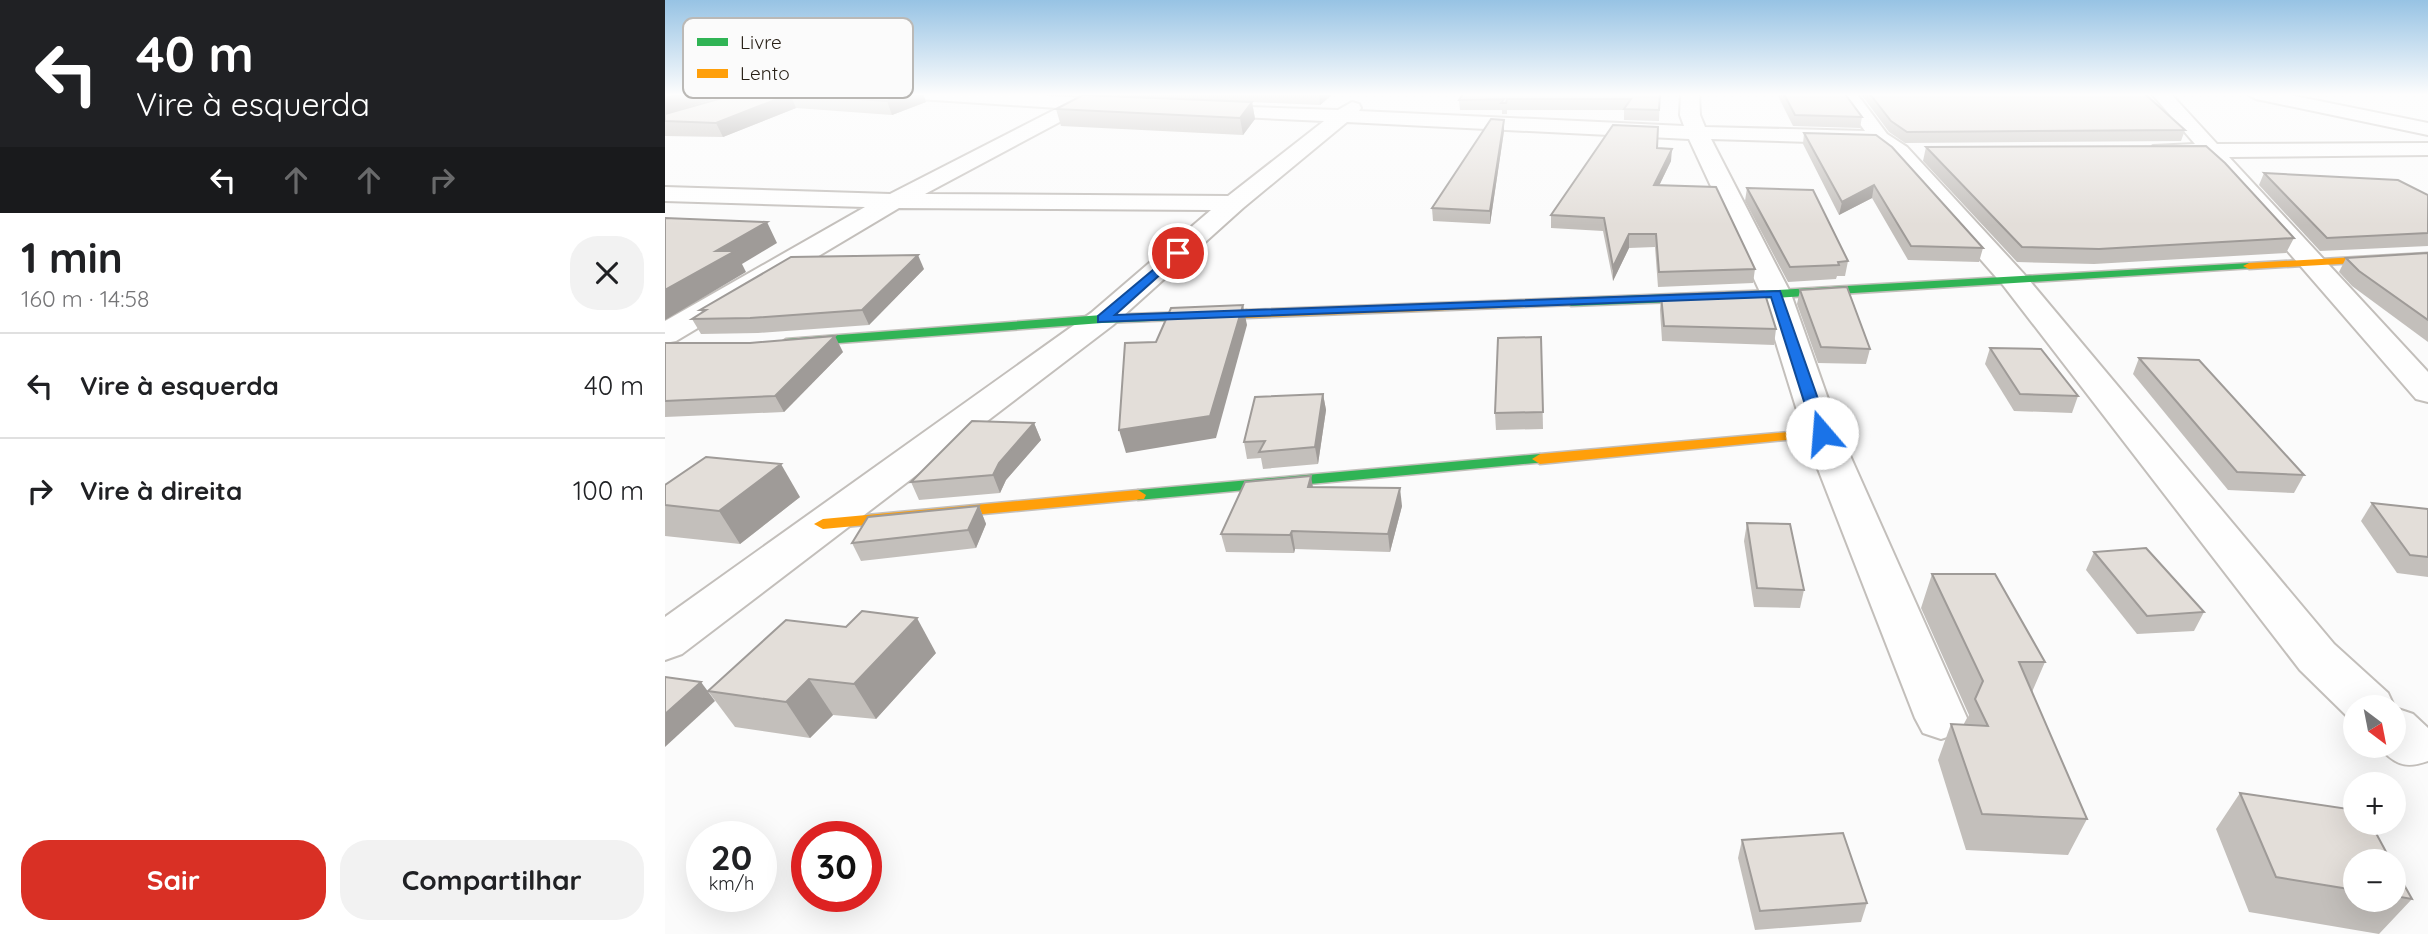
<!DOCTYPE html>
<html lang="pt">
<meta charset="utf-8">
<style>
body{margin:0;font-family:Quicksand,sans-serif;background:#f2f2f2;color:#202124;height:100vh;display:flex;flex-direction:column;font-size:26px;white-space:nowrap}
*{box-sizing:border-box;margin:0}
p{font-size:23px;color:#757577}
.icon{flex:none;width:38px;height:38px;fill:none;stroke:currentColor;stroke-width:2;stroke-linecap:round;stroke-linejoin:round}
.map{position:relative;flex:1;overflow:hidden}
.panel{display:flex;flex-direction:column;background:#fff;width:665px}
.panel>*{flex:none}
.hud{background:#202124;color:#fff;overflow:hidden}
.needle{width:46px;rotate:148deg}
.buttons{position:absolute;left:1678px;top:695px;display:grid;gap:14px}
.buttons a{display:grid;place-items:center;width:63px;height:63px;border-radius:50%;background:#fff;box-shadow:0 7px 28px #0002;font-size:35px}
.speed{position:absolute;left:21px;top:821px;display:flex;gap:14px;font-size:35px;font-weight:700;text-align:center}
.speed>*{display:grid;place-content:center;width:91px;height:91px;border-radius:50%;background:#fff;box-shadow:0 7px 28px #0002;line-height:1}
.speed small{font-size:18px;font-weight:400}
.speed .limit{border:10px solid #d22;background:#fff;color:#111}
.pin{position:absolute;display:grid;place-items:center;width:60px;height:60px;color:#fff;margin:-30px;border:4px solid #fff;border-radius:50%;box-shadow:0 2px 7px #0007}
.me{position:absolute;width:77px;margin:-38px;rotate:342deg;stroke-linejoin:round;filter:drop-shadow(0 0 5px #0008)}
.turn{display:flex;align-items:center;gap:24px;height:147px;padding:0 21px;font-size:32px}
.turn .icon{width:91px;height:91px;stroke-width:2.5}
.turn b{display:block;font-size:49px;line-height:60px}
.lanes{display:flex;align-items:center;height:66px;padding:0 21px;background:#0003;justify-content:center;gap:35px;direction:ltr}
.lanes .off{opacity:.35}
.round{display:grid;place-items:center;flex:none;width:74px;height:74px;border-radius:28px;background:#f2f2f2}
.headline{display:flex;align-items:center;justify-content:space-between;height:119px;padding:0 21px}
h1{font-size:42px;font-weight:700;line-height:52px}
.button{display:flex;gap:14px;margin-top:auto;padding:14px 21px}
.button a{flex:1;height:80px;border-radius:28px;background:#d93025;color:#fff;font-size:28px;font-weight:700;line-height:80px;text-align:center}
.button a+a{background:#f2f2f2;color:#202124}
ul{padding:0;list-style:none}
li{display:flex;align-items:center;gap:21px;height:105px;padding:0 21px;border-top:2px solid #e0e0e0}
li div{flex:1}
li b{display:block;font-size:26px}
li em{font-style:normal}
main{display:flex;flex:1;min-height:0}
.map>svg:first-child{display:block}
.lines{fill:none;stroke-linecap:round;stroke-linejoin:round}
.street-casing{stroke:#c3bfbb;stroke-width:4}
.fast-casing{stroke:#c3bfbb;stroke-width:3}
.slow-casing{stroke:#c3bfbb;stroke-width:3}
.street{fill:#fefefe;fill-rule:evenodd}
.fast{fill:#30b455;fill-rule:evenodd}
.slow{fill:#ff9f0a;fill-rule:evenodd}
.wall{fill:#c3bfbb}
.shaded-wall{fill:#9f9b98}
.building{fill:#e3ded9;stroke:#9f9b98;stroke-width:2}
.route{fill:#1a73e8;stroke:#114b97;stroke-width:2}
.key{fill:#fbfbfb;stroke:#bbb9b6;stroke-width:2}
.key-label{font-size:19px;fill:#271f15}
</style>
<main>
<section class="panel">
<div class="hud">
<div class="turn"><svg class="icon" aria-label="left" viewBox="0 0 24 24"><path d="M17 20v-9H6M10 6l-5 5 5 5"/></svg><div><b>40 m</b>Vire à esquerda</div></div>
<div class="lanes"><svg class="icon" aria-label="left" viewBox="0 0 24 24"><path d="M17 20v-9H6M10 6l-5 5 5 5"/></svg><svg class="icon off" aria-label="ahead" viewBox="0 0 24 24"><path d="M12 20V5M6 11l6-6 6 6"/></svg><svg class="icon off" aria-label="ahead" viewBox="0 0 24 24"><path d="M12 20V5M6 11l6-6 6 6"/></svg><svg class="icon off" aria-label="right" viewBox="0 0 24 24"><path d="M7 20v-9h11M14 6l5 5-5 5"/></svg></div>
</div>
<div class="headline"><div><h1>1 min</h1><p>160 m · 14:58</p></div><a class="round"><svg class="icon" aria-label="close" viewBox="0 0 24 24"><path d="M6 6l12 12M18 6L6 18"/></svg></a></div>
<ul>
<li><svg class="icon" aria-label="left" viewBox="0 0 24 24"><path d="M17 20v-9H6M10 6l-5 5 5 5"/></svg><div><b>Vire à esquerda</b></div><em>40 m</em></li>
<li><svg class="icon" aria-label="right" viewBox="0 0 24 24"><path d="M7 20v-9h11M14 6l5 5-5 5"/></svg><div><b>Vire à direita</b></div><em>100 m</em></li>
</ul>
<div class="button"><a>Sair</a><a>Compartilhar</a></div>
</section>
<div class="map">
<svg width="1763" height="934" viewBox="0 0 1763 934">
<rect width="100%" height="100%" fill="#fbfbfb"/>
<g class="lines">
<defs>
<g id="street">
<path d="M245,94H352L454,100L463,106L454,112L419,109L260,194L563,196L659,121L535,115L525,109L528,105L673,110L687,102L694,104L696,108L694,111L1019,126L1015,115L1016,94H1034L1035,115L1040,127L1200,131L1173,94H1192L1222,134L1242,147L1358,273L1669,644L1723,693L1730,708L1748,714L1763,728V761C1738,770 1730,763 1712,746H1729V707H1690V723L1687,721L1635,670L1338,285L1226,157L1210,144L1046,139L1126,294L1175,433L1302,718L1294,733L1276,739L1258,733L1250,718L1139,433L1096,294L1024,139L682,122L578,208L448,325L17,654L0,660V617L426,313L546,210L234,208L11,341L0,343V321L200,207L0,201V187L225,194L393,108L254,99Z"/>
<path d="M1487,94H1506L1552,144L1763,143V155L1564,157L1763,372V402L1751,399L1541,157L1488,156L1485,151L1488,146L1530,144Z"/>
<path d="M1582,94H1620L1763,123V135L1591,99Z"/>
</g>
<g id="fast">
<path d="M1584,263L1590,266L1588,268L1111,298L906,306L900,302L906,298L1111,290Z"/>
<path d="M581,310L585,311V317L437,323L121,347L115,343L121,339L437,315Z"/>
<path d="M875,454L883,459L881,462L473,500L465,495L473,490Z"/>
</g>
<g id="slow">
<path d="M1763,253V259L1584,269L1578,266L1584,263Z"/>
<path d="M906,298L912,302L910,305L581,318L575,314L581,310Z"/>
<path d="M1157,429L1162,430L1164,433L1162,436L875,464L867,459L875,454Z"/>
<path d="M473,490L481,495L479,499L158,529L149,524L158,519Z"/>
</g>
</defs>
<use href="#street" class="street-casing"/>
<use href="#fast" class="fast-casing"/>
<use href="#slow" class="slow-casing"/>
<use href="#street" class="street"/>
<use href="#fast" class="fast"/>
<use href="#slow" class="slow"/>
</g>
<g class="wall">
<path d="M71,94H258L261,102L227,115L131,108L58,137L0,136V114Z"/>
<path d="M451,94H668L655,105L587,102L590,119L578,135L396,126L391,109L452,96Z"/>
<path d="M995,94L994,121L959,120V110H842V114H837V110H795L794,100Z"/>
<path d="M1112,94H1180L1197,117L1195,128L1128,126Z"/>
<path d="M1196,94H1480L1520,130L1516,141L1240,143L1224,132Z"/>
<path d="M839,120V131L825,224L768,221L767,208Z"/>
<path d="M1139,133L1318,248L1314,262L1243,260L1207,198L1174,215L1138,144Z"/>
<path d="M1261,147L1629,238L1621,253L1429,264L1352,262L1258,161Z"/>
<path d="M992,148L1006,161L994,186L1090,269L1088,283L993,287L990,247L964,248L948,281L938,231L886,228V215Z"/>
<path d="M1599,173L1763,195V246L1655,251L1594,185Z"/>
<path d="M1082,188L1183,261L1180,276H1172L1171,279L1123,282L1080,201Z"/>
<path d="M1763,253V342L1687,286L1674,272L1681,258Z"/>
<path d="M259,269L204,325L93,333L36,334L27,319L37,312L35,310Z"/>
<path d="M1135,290L1205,349L1201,364L1153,363L1132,304Z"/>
<path d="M996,295L1111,329L1109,345L997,341L995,310Z"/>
<path d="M876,337L878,429L831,430L830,413Z"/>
<path d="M0,343L178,352L119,412L0,417Z"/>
<path d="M1325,348L1413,396L1407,413L1349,411L1320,364Z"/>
<path d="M1474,358L1639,475L1629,493L1563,490L1468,374Z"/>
<path d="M658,394L661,410L653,464L598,469L596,458L582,459L579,442Z"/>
<path d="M369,423L376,440L341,480L335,493L254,500L246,482Z"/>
<path d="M0,485L135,497L75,544L0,536Z"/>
<path d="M1707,503L1763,509V577L1732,573L1696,521Z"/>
<path d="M314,506L321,524L311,548L196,561L187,543Z"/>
<path d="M737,506L725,552L630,549L629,553L561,552L556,534Z"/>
<path d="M1082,523L1139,590L1135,608L1089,607L1079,541Z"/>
<path d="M1429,552L1539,612L1529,631L1472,634L1421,570Z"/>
<path d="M1267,574L1380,662L1367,692L1422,819L1403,855L1301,850L1273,760L1286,724L1300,725L1304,715L1256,608Z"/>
<path d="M271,653L211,719L168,715L145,738L70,727L43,691Z"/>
<path d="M1575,793L1690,861V900H1729V867L1747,899L1714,934L1584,912L1551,829Z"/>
<path d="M1077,840L1202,903L1196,922L1090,930L1073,858Z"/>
</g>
<g class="shaded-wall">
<path d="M14,94H65L0,114V98Z"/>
<path d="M125,94L131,108L58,137L51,123Z"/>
<path d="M241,94H258L261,102L227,115L222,101Z"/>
<path d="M654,94H668L655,105Z"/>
<path d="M587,102L590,119L578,135L575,118Z"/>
<path d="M839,120V131L825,224V211Z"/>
<path d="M1007,149L1006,161L988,198L989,185Z"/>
<path d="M1209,185L1207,198L1174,215L1177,202Z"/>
<path d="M102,222L112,243L77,264L81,272L0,320V290L51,251Z"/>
<path d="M964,234V248L948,281V267Z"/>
<path d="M253,255L259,269L204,325L197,310Z"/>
<path d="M578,305L582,325L551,438L461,453L454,430Z"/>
<path d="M170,336L178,352L119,412L110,396Z"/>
<path d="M658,394L661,410L653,464L650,447Z"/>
<path d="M369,423L376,440L341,480L335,493L328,475L334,463Z"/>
<path d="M116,464L135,497L75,544L54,511Z"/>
<path d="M646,476L649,493L643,487Z"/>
<path d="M735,488L737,506L725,552L723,534Z"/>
<path d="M314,506L321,524L311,548L303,530Z"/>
<path d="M627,531L630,549L629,553L625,535Z"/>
<path d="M252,618L271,653L211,719L189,684Z"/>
<path d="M144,679L168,715L145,738L121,702Z"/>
<path d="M36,682L50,701L0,747V714Z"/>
</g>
<g class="building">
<path d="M0,94H14L0,98Z"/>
<path d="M71,94H241L222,101L125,94L51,123L0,121V114Z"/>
<path d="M798,94H995L994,110L959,109L966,99H842L841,103H836L839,99L794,100Z"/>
<path d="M1119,94H1180L1197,117L1130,115Z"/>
<path d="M1205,94H1480L1520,130L1242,132L1226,121Z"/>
<path d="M418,95L587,102L575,118L391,109Z"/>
<path d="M826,119L839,120L825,211L767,208Z"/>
<path d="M948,125L993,127L992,148L1007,149L989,185L1051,187L1090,269L994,272L991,234H964L948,267L939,218L886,215Z"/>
<path d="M1139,133L1211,135L1227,147L1318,248L1246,246L1209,185L1177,202Z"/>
<path d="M1541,146L1560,163L1629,238L1434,249L1357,247L1261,147Z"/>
<path d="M1599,173L1733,180L1763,195V233L1662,238Z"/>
<path d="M1082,188L1148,190L1183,261L1173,262L1174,265L1125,267Z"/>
<path d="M0,218L102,222L51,251H70L0,290Z"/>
<path d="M1763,253V320L1694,271L1681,258Z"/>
<path d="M253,255L197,310L85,318L27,319L41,310H35L126,257Z"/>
<path d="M1182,287L1205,349L1156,347L1135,290Z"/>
<path d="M1099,291L1111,329L999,326L996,295Z"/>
<path d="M578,305L545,416L454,430L460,343L491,342L506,308Z"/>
<path d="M170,336L110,396L0,401V343H85Z"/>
<path d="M876,337L878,412L830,413L833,338Z"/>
<path d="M1325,348L1376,349L1413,396L1355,394Z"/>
<path d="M1474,358L1534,360L1639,475L1572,472Z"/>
<path d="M658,394L650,447L594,452L600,441L579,442L590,397Z"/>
<path d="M307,421L369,423L334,463L328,475L246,482Z"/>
<path d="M41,457L116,464L54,511L0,505V485Z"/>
<path d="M646,476L643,487L735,488L723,534L627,531L625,535L556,534L580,482Z"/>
<path d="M1707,503L1763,509V557L1745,555Z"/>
<path d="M314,506L303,530L187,543L203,517Z"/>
<path d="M1082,523L1125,524L1139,590L1092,588Z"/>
<path d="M1481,548L1539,612L1482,616L1429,552Z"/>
<path d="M1267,574H1330L1380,662H1354L1422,819L1317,814L1286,724L1323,726L1310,699L1318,681Z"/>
<path d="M197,611L252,618L189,684L144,679L121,702L43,691L121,620L181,627Z"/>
<path d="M0,677L36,682L0,714Z"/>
<path d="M1575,793L1690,810V822H1705L1726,861H1690V890L1611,877Z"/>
<path d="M1178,833L1202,903L1095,911L1077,840Z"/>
<path d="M1729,867L1747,899L1729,896Z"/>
</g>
<linearGradient id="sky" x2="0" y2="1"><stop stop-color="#97c3e4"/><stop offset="0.42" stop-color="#fdfdfd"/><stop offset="1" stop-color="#fdfdfd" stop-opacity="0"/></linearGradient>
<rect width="1763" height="225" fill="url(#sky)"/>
<path class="route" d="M513,249L517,250V255L450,315L1115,291L1165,433L1157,437L1149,433L1106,297L433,322V316Z"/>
<rect x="18" y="18" width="230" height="80" rx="10" class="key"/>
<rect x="32" y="38" width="31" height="8" fill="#30b455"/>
<rect x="32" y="69" width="31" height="9" fill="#ff9f0a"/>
<g class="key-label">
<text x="75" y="49">Livre</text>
<text x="75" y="80">Lento</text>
</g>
</svg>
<div class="buttons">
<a><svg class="needle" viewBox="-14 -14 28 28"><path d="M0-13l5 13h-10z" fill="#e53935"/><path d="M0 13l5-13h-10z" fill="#757577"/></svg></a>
<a>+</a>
<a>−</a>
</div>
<div class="speed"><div>20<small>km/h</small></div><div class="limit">30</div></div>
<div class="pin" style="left:513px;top:253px;background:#d93025"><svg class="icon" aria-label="arrive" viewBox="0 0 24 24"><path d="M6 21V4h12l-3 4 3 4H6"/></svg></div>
<svg class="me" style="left:1157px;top:433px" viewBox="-20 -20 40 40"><circle r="19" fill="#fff"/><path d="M0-13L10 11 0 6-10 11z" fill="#1a73e8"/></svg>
</div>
</main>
